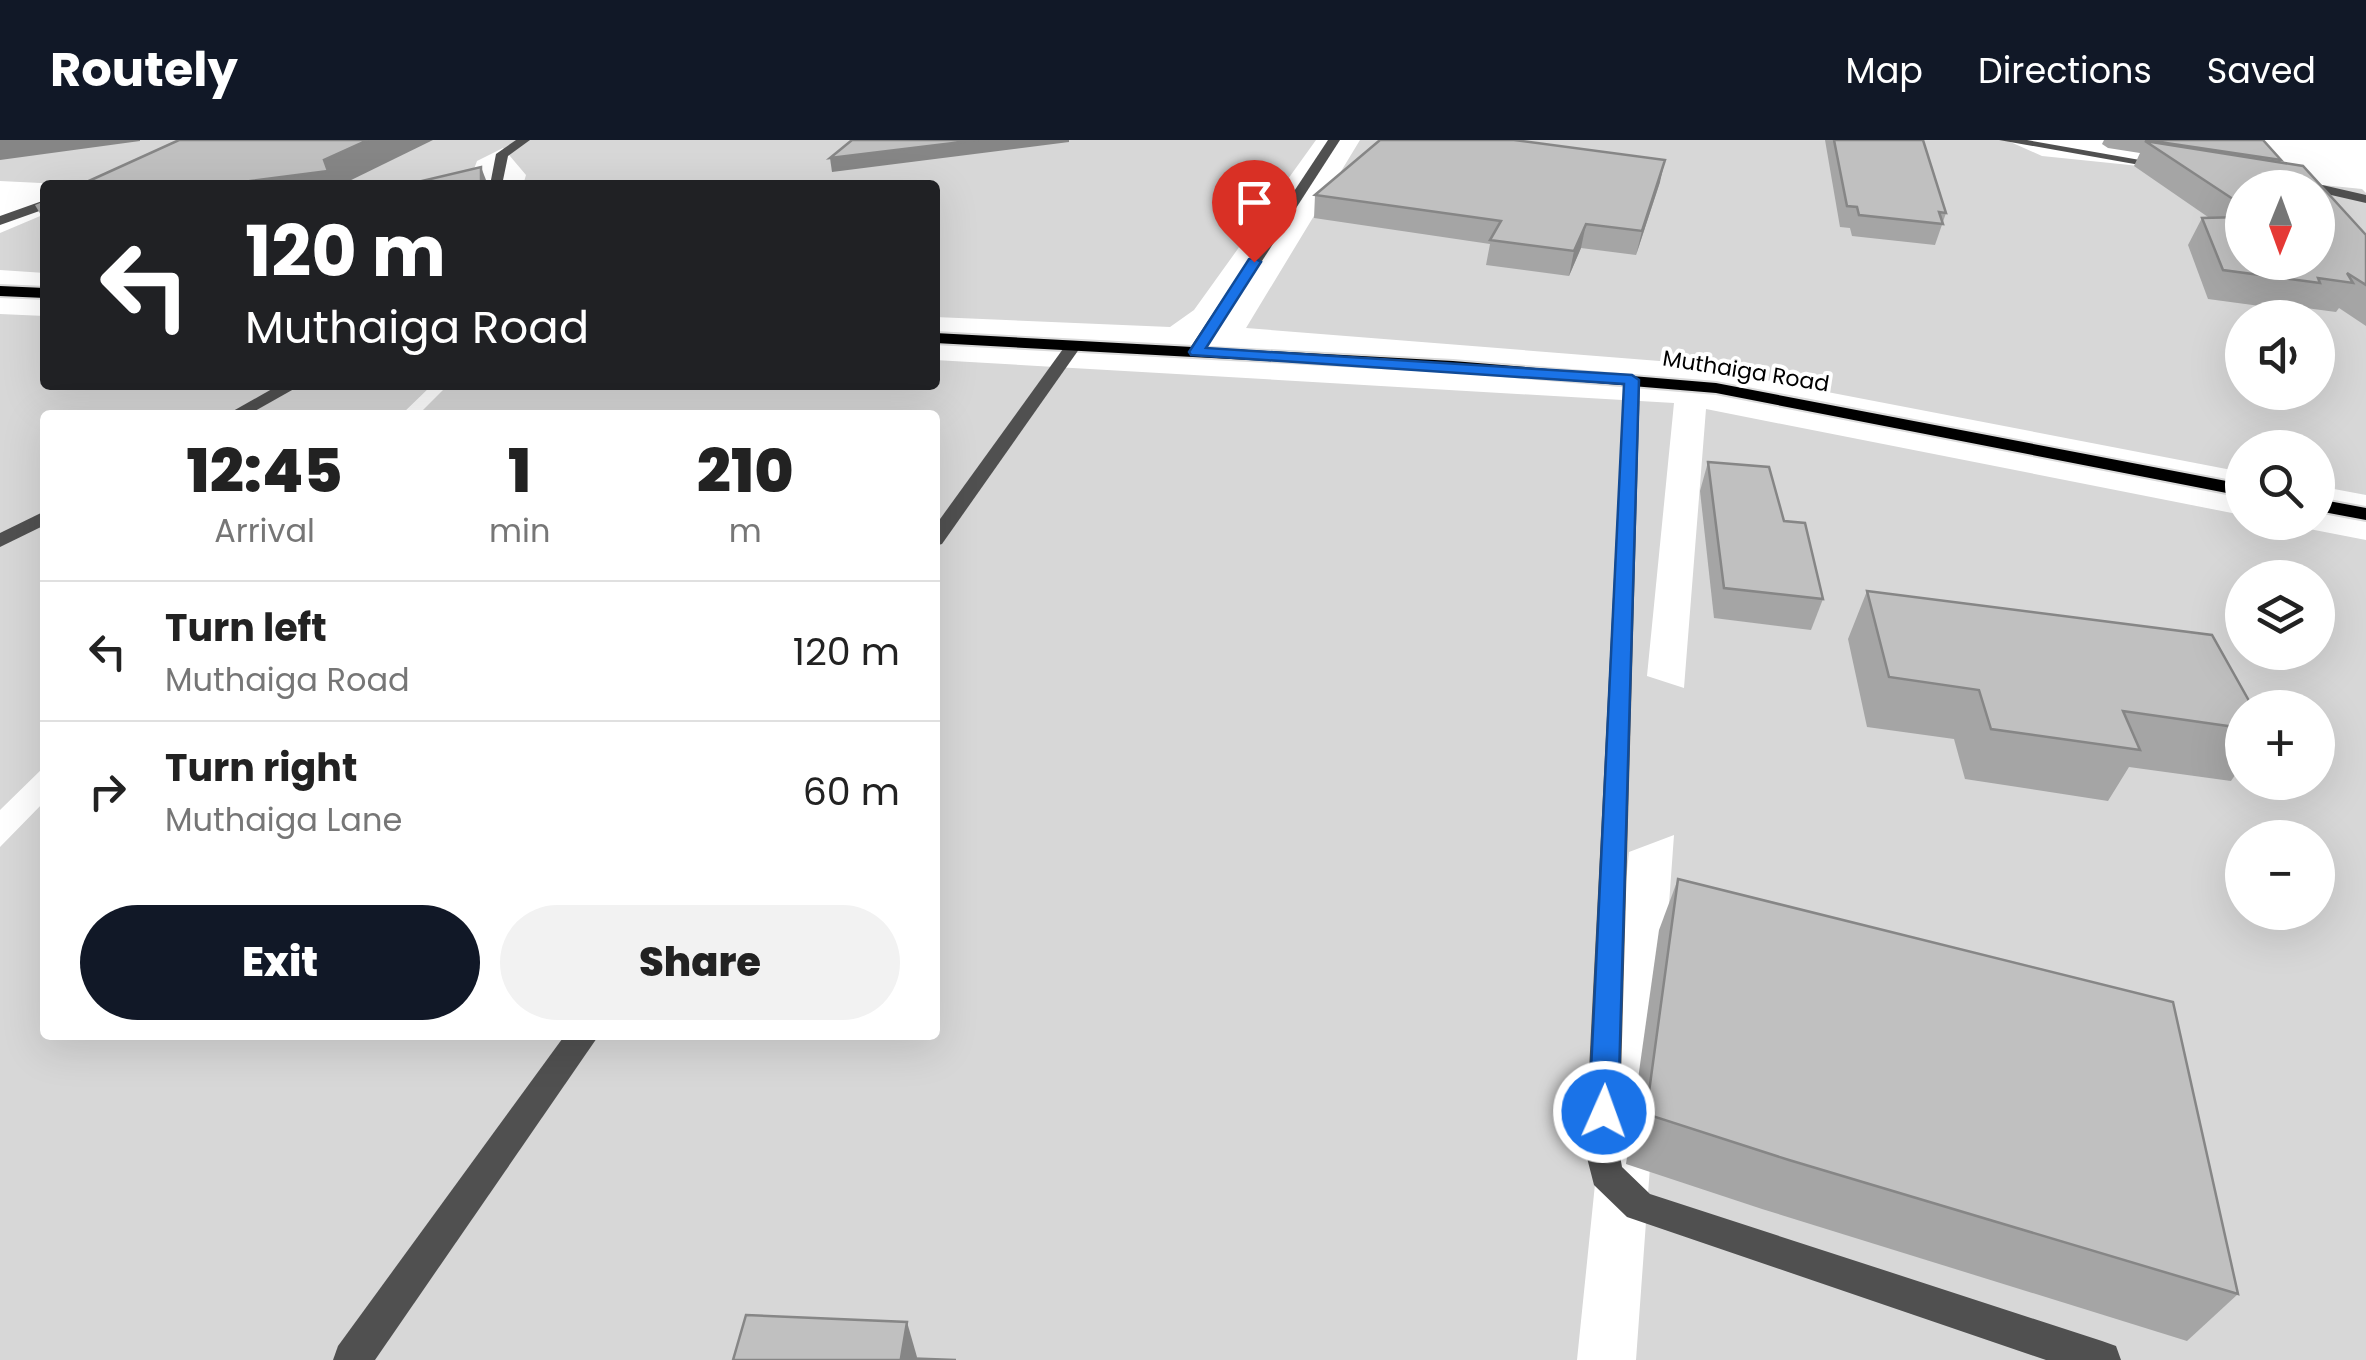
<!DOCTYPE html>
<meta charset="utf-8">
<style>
body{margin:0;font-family:Poppins,sans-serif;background:#f2f2f2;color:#222;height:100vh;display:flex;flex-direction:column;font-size:38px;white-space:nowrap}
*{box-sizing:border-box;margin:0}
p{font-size:32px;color:#767676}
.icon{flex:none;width:55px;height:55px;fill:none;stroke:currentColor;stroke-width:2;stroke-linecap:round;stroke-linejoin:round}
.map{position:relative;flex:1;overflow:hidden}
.side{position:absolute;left:40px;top:270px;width:900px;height:630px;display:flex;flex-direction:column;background:#fff;border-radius:10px;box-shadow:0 10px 40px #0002}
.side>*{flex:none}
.banner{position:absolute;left:40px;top:40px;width:900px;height:210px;border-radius:10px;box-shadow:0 10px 40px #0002;background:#202124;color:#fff;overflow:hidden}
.needle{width:65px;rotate:181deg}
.buttons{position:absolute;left:2225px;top:30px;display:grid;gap:20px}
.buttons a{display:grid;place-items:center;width:110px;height:110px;border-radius:50%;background:#fff;box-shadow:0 10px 40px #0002;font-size:50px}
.pin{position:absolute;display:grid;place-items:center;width:85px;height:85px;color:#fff;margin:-102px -42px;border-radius:50% 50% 50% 0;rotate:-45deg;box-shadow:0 0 10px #0007}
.pin .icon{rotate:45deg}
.me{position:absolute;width:110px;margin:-55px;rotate:2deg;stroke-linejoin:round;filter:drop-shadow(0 0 8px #0008)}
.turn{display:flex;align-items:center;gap:35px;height:210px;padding:0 40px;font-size:45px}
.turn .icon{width:130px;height:130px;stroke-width:2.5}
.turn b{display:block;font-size:70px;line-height:85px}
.eta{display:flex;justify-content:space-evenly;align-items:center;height:170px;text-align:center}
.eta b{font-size:60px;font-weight:800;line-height:70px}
.button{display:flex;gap:20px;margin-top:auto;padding:20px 40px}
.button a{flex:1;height:115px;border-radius:60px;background:#111827;color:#fff;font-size:40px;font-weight:800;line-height:115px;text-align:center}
.button a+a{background:#f2f2f2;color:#222}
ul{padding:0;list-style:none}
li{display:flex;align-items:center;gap:30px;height:140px;padding:0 40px;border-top:2px solid #e0e0e0}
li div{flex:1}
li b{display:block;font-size:38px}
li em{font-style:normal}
header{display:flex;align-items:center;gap:60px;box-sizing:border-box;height:140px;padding:0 50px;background:#111827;color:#fff}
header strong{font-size:48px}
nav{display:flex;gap:55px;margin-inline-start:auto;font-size:35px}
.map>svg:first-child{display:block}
.green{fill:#d7d7d7;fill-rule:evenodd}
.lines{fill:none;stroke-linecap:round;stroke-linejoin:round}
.major-casing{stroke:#dbdbdb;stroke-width:4}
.minor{fill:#505050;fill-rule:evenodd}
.major{fill:#000;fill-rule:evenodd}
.wall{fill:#a5a5a5;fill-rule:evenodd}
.shaded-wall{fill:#868686}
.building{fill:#c0c0c0;stroke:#868686;stroke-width:2.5}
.route{fill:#1a73e8;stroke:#114b97;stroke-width:2.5}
.labels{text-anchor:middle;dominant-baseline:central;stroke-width:8;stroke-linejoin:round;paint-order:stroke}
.far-street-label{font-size:22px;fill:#000;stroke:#fff}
</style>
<header>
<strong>Routely</strong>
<nav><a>Map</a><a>Directions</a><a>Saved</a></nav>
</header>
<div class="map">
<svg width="2366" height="1220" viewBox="0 0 2366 1220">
<rect width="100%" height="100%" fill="#fff"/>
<g class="green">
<path d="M0,0H185L81,45L0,41Z"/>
<path d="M221,0H1316L1194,170L1170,187L935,177V45H523L526,35L503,8L477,21L468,45H116Z"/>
<path d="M1360,0H2006L2042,16L2362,49L2366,53V355L2318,346V308H2242V332L1672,222L1246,188ZM2242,48H2318V122H2242ZM2242,178H2318V252H2242Z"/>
<path d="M45,74V133L0,130V93Z"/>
<path d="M0,174L45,176V245H432L401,275H45V626L0,670Z"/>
<path d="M935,220L1674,263L1647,536L1684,548L1706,269L2242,375V382L2278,383L2366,400V1220H1636L1674,695L1629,712L1577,1220H0V707L45,661V895H935V275H418L448,245H935ZM2242,438H2318V512H2242ZM2242,568H2318V642H2242ZM2242,698H2318V772H2242Z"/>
</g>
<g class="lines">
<defs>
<g id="major">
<path d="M0,146L45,148V158L0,156Z"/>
<path d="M935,193L1453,221L1716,243L2242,344V356L1716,253L1453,231L935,203Z"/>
<path d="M2318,359L2366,368V380L2318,371Z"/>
</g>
</defs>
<use href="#major" class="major-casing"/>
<g class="minor">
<path d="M516,0H530L508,16L502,45H490L496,14Z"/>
<path d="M1328,0H1340L1202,214H1190L1188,211Z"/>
<path d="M1999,0H2027L2174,26L2168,30Z"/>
<path d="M2318,44L2366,55V63L2318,52V48H2312Z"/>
<path d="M45,60V69L0,85V76Z"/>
<path d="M1068,202L1082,205L942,404L935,406V386Z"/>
<path d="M1632,235L1640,240L1619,1010L1622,1027L1650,1054L2102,1201L2116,1206L2121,1220H2046L1627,1077L1594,1045L1585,1010L1624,240Z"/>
<path d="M279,245H301L248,275H226Z"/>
<path d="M45,371V385L0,407V393Z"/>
<path d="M565,895H599L375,1220H333L338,1206Z"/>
</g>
<use href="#major" class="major"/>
</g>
<g class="wall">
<path d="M1825,0H1923L1946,73L1935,105L1852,96L1850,88L1840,87Z"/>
<path d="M2104,0H2263L2281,20L2280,22L2366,95V186L2339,168L2336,172L2306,168L2304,172L2208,159L2188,105L2202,78L2208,77L2134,26L2140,13L2108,8L2102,4ZM2242,48L2318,122H2242Z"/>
<path d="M1660,42L1636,115L1581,108L1569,136L1486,125L1490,104L1314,78L1315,55Z"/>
<path d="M45,61V82L35,65Z"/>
<path d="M1708,322L1784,381L1823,459L1811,490L1714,478L1700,351Z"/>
<path d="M1867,451L2242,568V625L2231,641L2129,627L2108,661L1965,639L1954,599L1867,587L1848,499Z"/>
<path d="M1678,739L2238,1154L2187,1201L1762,1069L1626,1024L1659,790Z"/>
</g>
<g class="shaded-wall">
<path d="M0,0H140V1L0,20Z"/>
<path d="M368,0H433L341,45H220Z"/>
<path d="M978,0H1069V2L832,32L830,18Z"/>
<path d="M1665,20L1660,42L1636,115L1642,91Z"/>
<path d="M481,27L486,40V45H481Z"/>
<path d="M1586,84L1581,108L1569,136L1574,111Z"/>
<path d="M907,1182L917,1217L916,1220L901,1218Z"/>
</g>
<g class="building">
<path d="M179,0H368L324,20L328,31L220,45H80Z"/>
<path d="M852,0H978L830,18Z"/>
<path d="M1380,0H1514L1665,20L1642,91L1586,84L1574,111L1490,100L1501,81L1315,55Z"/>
<path d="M1834,0H1923L1946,73L1939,72L1943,84L1859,75L1857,67L1847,66Z"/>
<path d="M2146,0H2263L2281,20Z"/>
<path d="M2145,1L2303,26L2366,95V145L2347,133L2353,143L2318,138L2320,143L2223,130L2202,78L2242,77V122H2318V48H2242V65Z"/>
<path d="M481,27V45H405Z"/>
<path d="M1708,322L1769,327L1784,381L1805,383L1823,459L1724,448Z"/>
<path d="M1867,451L2212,495L2253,568H2242V588L2123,571L2140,610L1991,589L1979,550L1889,537Z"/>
<path d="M1678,739L2173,862L2238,1154L1789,1020L1646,974Z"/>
<path d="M746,1175L907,1182L901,1218L956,1220H733Z"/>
</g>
<path class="route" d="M1254,118L1261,122L1206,208L1632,235L1639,240L1618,972L1614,981L1604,984L1593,981L1589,972L1624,244L1191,215L1189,212L1249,119Z"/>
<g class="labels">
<g class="far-street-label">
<text transform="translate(1746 231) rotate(9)">Muthaiga Road</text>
</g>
</g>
</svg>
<div class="buttons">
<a><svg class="needle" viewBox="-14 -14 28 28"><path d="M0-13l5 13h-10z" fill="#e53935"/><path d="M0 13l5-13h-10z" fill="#767676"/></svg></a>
<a><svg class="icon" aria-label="sound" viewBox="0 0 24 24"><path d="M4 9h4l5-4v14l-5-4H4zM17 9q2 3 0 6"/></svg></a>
<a><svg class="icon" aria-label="search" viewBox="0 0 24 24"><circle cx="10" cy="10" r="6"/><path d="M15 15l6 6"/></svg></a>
<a><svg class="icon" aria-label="layers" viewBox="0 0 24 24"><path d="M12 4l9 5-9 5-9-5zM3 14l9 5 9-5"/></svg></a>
<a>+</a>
<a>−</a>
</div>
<div class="pin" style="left:1254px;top:122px;background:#d93025"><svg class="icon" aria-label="arrive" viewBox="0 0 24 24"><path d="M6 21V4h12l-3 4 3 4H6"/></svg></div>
<svg class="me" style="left:1604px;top:972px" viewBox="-20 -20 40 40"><circle r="17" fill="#1a73e8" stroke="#fff" stroke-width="3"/><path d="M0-11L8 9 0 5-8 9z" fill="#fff"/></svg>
<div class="banner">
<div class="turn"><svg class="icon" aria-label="left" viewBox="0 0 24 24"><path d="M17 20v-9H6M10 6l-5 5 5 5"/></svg><div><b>120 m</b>Muthaiga Road</div></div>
</div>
<section class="side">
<div class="eta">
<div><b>12:45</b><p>Arrival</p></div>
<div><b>1</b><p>min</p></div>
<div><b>210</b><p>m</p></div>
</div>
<ul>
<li><svg class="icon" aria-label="left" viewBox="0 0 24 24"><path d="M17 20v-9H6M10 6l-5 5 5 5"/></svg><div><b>Turn left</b><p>Muthaiga Road</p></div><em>120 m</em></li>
<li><svg class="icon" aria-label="right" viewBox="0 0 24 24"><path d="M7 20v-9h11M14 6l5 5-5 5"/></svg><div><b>Turn right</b><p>Muthaiga Lane</p></div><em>60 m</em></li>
</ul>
<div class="button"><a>Exit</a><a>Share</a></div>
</section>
</div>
